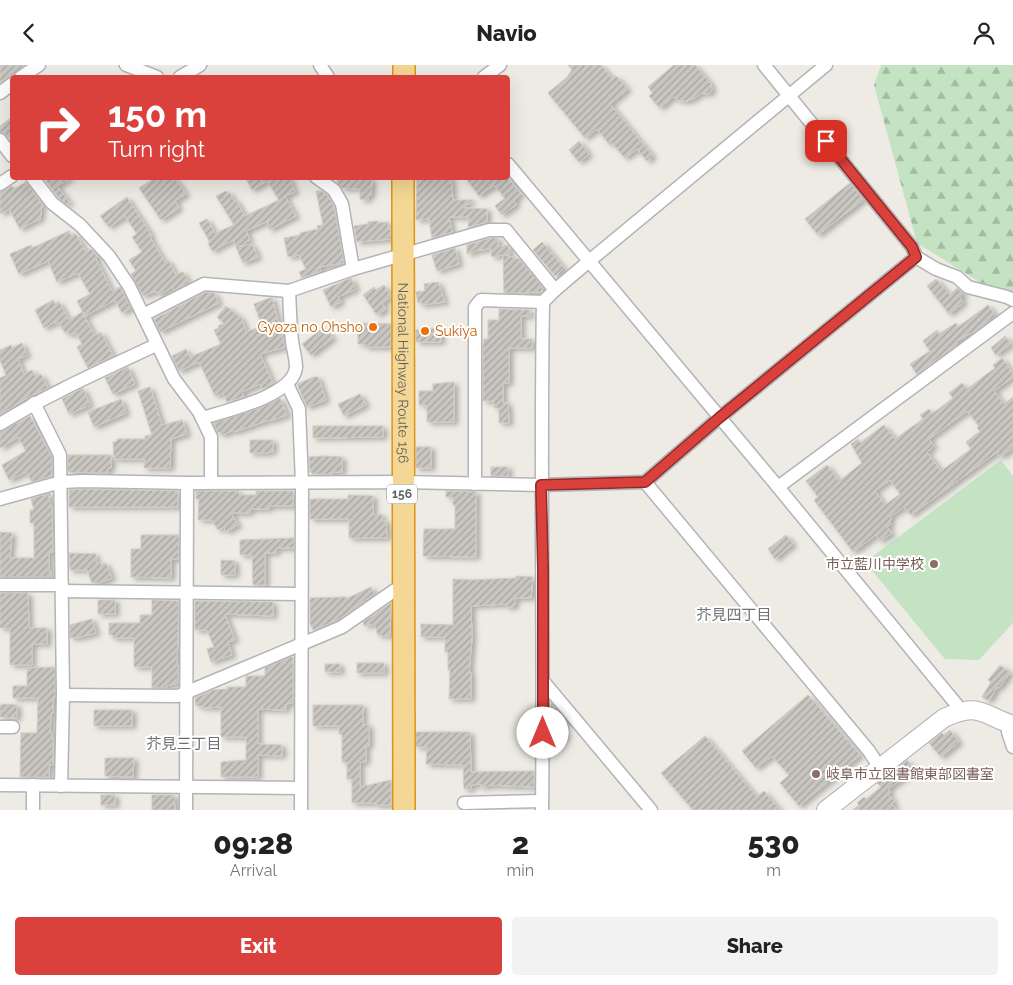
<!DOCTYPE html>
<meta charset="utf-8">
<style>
body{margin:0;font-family:Raleway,"Noto Sans JP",sans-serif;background:#f2f2f2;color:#222;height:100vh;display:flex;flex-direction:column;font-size:19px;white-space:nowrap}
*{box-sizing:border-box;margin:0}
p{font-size:16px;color:#767676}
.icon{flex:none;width:28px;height:28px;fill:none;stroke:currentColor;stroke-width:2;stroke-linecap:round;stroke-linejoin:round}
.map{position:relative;height:745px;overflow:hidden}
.side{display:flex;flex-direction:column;background:#fff;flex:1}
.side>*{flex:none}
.hud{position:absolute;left:10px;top:10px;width:500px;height:105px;border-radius:5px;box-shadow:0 5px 20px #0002;background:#da413c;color:#fff;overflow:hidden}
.pin{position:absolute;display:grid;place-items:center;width:42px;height:42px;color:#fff;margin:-21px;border-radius:10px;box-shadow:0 2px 8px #0006}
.me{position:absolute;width:55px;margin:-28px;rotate:0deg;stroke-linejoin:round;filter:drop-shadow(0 0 4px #0008)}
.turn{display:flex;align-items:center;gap:18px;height:105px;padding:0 15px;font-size:22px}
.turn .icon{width:65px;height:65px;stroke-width:2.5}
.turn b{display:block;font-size:35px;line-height:42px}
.eta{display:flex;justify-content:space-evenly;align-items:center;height:85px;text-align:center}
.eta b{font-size:30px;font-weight:800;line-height:35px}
.cta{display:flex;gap:10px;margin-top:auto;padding:10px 15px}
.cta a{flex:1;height:58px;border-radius:5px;background:#da413c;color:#fff;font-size:20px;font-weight:800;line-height:58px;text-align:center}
.cta a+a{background:#f2f2f2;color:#222}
header{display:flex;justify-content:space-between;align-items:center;height:65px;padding:0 15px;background:#fff;font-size:22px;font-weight:800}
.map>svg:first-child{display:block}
.green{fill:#c4e3c2}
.forest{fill:url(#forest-firs)}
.building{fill:url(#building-hatch);stroke:#d1ccc3;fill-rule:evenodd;filter:url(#shadow)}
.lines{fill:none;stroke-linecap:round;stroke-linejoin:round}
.street-casing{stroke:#b1b4b8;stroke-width:15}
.secondary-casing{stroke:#b0b3b8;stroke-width:20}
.highway-casing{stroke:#de9413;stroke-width:24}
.street{stroke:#fff;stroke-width:12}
.secondary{stroke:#fff;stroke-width:18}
.highway{stroke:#f4d794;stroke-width:21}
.route-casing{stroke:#8e2a27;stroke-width:12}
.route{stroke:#da413c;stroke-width:9}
.food-dot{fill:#e8710a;stroke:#fff;stroke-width:2}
.education-dot{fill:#8d6e63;stroke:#fff;stroke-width:2}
.labels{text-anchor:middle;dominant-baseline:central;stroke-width:4;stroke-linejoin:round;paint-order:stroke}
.shield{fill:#fff;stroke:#8d8f92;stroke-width:1}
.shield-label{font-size:12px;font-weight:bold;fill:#5c5f63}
.food-label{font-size:14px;fill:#c56008;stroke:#fff;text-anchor:end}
.street-label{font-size:14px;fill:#5c5f63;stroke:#fff}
.education-label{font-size:14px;fill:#785e54;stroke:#fff;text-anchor:end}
.neighbourhood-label{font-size:15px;fill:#6d7175;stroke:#fff}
</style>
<header><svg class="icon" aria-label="back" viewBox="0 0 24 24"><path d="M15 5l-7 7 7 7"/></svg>Navio<svg class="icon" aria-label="person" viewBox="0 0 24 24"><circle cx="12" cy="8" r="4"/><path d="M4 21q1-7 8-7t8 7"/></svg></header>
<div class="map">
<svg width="1013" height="745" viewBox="0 0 1013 745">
<defs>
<pattern id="forest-firs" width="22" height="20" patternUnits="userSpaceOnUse" patternTransform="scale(1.25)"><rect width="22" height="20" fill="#c4e3c2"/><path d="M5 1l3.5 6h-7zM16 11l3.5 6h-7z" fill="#a2bba1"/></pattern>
<pattern id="building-hatch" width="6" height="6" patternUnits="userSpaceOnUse" patternTransform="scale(1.25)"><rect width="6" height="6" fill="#c9c5c0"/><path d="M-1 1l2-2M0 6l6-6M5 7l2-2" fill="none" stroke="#a6a3a0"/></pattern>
<filter id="shadow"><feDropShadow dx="4" dy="2.5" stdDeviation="2.5" flood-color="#0004"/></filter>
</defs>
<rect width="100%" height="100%" fill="#edebe4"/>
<path class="green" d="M1001,395L1013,411V558L979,595L945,594L865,497Z"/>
<path class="forest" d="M881,0H1013V238L917,178L874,20Z"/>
<g class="building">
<path d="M0,0H24L12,11L0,18Z"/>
<path d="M568,0H601L613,14L616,11L628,24L610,39L653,91L647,96L637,84L625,93L612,78L610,80L597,64L585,73L548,28L567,12L572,5Z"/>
<path d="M674,0H695L711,19L712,24L711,27L708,29L701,28L693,34L687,36H680L673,32L660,43L649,31L653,28L648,22Z"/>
<path d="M12,52V70L9,73L4,68L0,67V61Z"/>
<path d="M579,76L589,89L579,97L569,85Z"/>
<path d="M43,112H72L57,121L70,138L67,140L58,132Z"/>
<path d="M156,112H174L186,129L175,136L179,143L161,155L139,123Z"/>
<path d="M245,112H289L295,127L285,131L296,151L269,165L268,156L246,166L250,175L238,182L252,179L258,192L243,198L233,175L212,186L208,178L210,177L199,158L207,154L215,168L234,160L216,131L226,126L228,129L230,128L234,136L236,135L245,151L279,135L267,116L252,125Z"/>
<path d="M338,112L372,114L371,130H368V135L360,134V124L342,123L337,117Z"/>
<path d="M417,112H451L453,135H473L463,143L487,144V157L468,162L469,152H449L452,167L432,173L429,154L416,155Z"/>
<path d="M465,112H507L521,129L514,136L517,139L502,150L495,141L505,133L494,120L479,131Z"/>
<path d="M26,117L42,139L40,155H37L20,164L9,144L0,149V127L12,121L14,124Z"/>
<path d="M850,118L863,135L818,170L805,154Z"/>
<path d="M316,126H321L328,131L334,142L344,198L319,202L321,206L302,213L299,207L306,204L299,190L288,192L284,173L300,170V168L318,164L317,161L323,160Z"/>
<path d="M127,132L152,171L150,172L165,197L168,195L176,210L183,207L189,218L174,225L172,222L159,230L156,226L143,231L131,209L136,206L129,195L142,187L132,172L137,169L125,151L109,162L100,151Z"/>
<path d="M378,156V158L388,157V164L390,163L391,174L357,177L354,161L368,159V157Z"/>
<path d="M69,166L71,171L76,169L86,187L91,184L98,192L96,194L112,226L120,222L131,243L122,248L115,235L85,251L77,236L90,229L78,208L57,217L48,196L19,209L10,189L31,180L32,183Z"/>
<path d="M490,173H498V182L508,180L510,189L504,190L519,194L542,221V227H529V228H504L503,190L492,192L491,184L479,185L467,189V180Z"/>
<path d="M542,177L564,203L555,211L533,185Z"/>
<path d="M455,183L459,199L437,206L432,190Z"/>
<path d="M351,213L356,224L338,232L341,237L331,242L323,225Z"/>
<path d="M936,214L950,230L957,223L964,229L960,233L964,237L949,249L927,221Z"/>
<path d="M438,217L445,237L422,240V237L418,238L416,227L425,226L424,219Z"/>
<path d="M384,220L391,232L382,238L386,244L377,250L363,230L374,222L376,225Z"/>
<path d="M206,227L214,228L219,238L160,267L154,254Z"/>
<path d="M270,233H272L285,282L260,289L273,318L262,324L260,319L242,327L244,332L227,337L223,328L215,331L199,297L179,306L172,291L186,284L190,292L221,279L214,265L219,263L218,261L224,258L217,252L226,241L241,253L247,267L262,261L254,239Z"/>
<path d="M53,235L55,239L59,237L69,255L82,247L95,271L101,267L113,291L88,303L77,282L82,279L76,268L70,270L68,267L65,268L59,257L56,259L55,257L44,263L35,245Z"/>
<path d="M988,240L996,251L973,268L972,267L956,277L957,279L917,309L910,299L930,286L923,276L937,265L939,269L956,258L958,262Z"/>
<path d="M499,244L530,245V251H521V274H532V283H509V318H503V338H508L509,358H499V343H494V336H483V279L484,274H488V255H499Z"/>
<path d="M358,258L391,259V282H365V279H358Z"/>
<path d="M324,262L333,273L311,290L302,279Z"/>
<path d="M441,263V277H416V265Z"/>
<path d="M1005,271L1011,279L996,290L991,283Z"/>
<path d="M22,278L27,290L18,294L24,309L32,305L36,312L41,309L48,323L30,331L0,350V313L6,310L0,295V285L11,280L12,283Z"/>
<path d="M1002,293L1013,309V312L994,326L1004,339L1013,332V383L1000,392L997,387L911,450L904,442L890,452L892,454L889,456L891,459L887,462L892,468L880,476L876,470L853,487L814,435L818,432L806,416L827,400L839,416L862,398L851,379L858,374L860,378L884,360L895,374L923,354L920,350L929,344L932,349L953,333L949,328L962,318L967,324L995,303L993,300ZM967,346L979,361L977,363L980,366L966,377L971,384L941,406L927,387L934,381L929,374ZM890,415L900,429L885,440L875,426Z"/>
<path d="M128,302L135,319L113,329L105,313Z"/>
<path d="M314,312H318L326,335L307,342L297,319Z"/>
<path d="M454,317V357H427V340H419V326H433V319Z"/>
<path d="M150,322L162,360L182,355L187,369L171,374L170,403H144L145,394H114L113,377L117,376V374H145V371L152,370L138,326Z"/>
<path d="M83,323L90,340L69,349L62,334Z"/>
<path d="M360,329L366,340L344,351L338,339Z"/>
<path d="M280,333L287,350L270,356L269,355L234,367L233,365L222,370L220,367L218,368L213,358L260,343Z"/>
<path d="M121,334L126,348L94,362L88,347Z"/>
<path d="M30,351L52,392V411L32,417L26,407L9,415L2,400L26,386L18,372L0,383V367Z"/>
<path d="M313,361H383V372L313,373Z"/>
<path d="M250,375H273V387L269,386V388H250Z"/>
<rect x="416" y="382" width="15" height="21"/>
<path d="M68,390H111V403H108V408L68,407Z"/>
<path d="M325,391L342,392V407H332V409H312V407H310L309,392Z"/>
<rect x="491" y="402" width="17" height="9"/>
<path d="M84,424L178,426V442H69V425Z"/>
<path d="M196,426H239V430H256V426H293V441H269V444H250V448H231L238,460L226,467L224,462L218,465L212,455H198L199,434H196Z"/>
<path d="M446,426L476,427V492L423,491L424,464H455V440H453V432H446Z"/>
<path d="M50,428L51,431H48L52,443L53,487H49V507H51V512H0V467L12,468L10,493H34V458H30V445H34L31,434Z"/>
<path d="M348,430L373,431V450L382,449V456H386L387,473H349V454H310V434H348Z"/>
<path d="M141,470H179V494H171V513L131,512V484H141Z"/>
<path d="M786,470L793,479L775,494L768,484Z"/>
<path d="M294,473V483H276V488H265V520H253L252,490H240V475Z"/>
<path d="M69,488L96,489V499L100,497L101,500L106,498L112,513L99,518H92L87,505H70Z"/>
<path d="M221,495L235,496V510H221Z"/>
<path d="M516,511L533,512L531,533H515V539L513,542H507L504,539L471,541L472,573L469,607H471V634H449L450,605H448V587H445V572H421V559L453,560V514L471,515L516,513Z"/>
<path d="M371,522L374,529L338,555L313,565L310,558V533L346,532V534Z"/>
<path d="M0,528H28L29,563H47V579H32V600H10V563H0Z"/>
<rect x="98" y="535" width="17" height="14"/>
<path d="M152,535L179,536L177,600H178V618L166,621V623H152V602H134V573H113V570H109V558H140V550H152Z"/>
<path d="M195,536L273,537V551L225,549L235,575L228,577L232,590L211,597L207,584L214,582L207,565H195Z"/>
<path d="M391,538L390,571L378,570L374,559L364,561L363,557Z"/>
<path d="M92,554L96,568L77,573V572L70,573V560Z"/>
<path d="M291,592H293V638L286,639V645L258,644V679L282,680V691L258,690V712H221V697L246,695V672H221V642L203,643V641H196L195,633L213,625L227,624V622H246V611H265V603Z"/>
<rect x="357" y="598" width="27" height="10"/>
<rect x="325" y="599" width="15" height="8"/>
<path d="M1000,600L1010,608L999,623L997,622L989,636L982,632L991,617L988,615Z"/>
<path d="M55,602V633H53V648H51L50,667H52V672H53V700H49V712H20L21,668H37L38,633H13V621H27V603Z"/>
<path d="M808,630L860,690L799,741L780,718L789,710L772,691L756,703L742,686Z"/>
<path d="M551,638L566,656L559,663L565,671L552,682L551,680Z"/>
<path d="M2,639L17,640V653L0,652V641Z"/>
<path d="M313,640H363V660H369V681H366V697H360V722L391,715V740H376V738H352V714H347V697H342V669H339V661H313Z"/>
<rect x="94" y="645" width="38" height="16"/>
<path d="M950,665L959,677L941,692L929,678L942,668L944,670Z"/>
<path d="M416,667H470L471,707L534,706V722L489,720V721L481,722V719L471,720V724H464L463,700L426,699L427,682H416Z"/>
<path d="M705,671L757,732L764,726L780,745H693L661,708Z"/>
<path d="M105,693H134L133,712L105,711Z"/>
<path d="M907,695L914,705L888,724L891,727L888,729L894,736L892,739L897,745H853L859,740L857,738L864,732L866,734L881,722L877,718Z"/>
<rect x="101" y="730" width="14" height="10"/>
<path d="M152,730H174L175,745H152Z"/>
</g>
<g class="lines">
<defs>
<g id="street">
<path d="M126,0L157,12"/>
<path d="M320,0L328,12"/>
<path d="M764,0L912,182L916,192"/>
<path d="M21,12L39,0"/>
<path d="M180,12L200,0"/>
<path d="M484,12L500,0"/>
<path d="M0,28L12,19"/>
<path d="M0,75L12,91"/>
<path d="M508,99L778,422L961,645"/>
<path d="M32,112L52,138L80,160L109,191L129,221L174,314L199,347L211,372V416"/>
<path d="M316,112L334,125L342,139L353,204"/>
<path d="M0,119L12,111"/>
<path d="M143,250L204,219L289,226L353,204L489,165H506L555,225"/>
<path d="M287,319L299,344L302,418L301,745"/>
<path d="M34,338L60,390L63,630L61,721"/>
<path d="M202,353C225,346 294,331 296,302C296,294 293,284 292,276C290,259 290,243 289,226"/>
<path d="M0,359C50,328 103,305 156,280"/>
<path d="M645,417L869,686L880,703"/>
<path d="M475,419V242L481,235L543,237"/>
<path d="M778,422L1013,248"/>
<path d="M0,434L61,417L84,416L187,418L402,417L541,420L645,417L719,353L916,192L936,204L957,212L968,222L1007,232L1013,235"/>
<path d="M0,520H62"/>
<path d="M62,526L301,529"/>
<path d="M543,616L651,745"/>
<path d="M63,630L178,631L342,562L395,525L403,522"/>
<path d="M1009,659L1008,667L1013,682"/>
<path d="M0,662H13"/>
<path d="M0,720L301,723"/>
<path d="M464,738L542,736"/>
<path d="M33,745V720"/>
<path d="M186,745L187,418"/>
<path d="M542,745C544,576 540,406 543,237L555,225L588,197L826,0"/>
</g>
<path id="secondary" d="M826,745L944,653C979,637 981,649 1013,660"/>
<g id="highway">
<path d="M404,12V0"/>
<path id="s1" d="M403,112L404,745"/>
</g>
</defs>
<use href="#street" class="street-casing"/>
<use href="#secondary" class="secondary-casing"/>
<use href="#highway" class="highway-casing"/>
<use href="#street" class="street"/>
<use href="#secondary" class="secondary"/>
<use href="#highway" class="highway"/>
</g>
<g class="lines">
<defs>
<path id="route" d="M543,668V503L541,420L645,417L719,353L916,192L912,182L826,76"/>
</defs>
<use href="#route" class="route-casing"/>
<use href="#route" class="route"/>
</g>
<g class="food-dot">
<circle cx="373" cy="262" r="5"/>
<circle cx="425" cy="266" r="5"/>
</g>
<g class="education-dot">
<circle cx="934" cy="499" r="5"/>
<circle cx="816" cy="709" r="5"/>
</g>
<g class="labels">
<rect class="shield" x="387" y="419.5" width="30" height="19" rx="4"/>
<g class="shield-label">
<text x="402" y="429">156</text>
</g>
<g class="food-label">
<text x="363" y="262">Gyoza no Ohsho</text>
<text x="435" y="266" text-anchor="start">Sukiya</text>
</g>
<g class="street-label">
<text stroke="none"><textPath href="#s1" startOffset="196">National Highway Route 156</textPath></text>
</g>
<g class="education-label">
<text x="924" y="499">市立藍川中学校</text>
<text x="826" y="709" text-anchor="start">岐阜市立図書館東部図書室</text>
</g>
<g class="neighbourhood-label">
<text x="734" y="550">芥見四丁目</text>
<text x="184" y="679">芥見三丁目</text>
</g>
</g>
</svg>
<div class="pin" style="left:826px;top:76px;background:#d93025"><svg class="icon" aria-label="arrive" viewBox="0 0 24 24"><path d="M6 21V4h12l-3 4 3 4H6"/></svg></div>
<svg class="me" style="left:543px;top:668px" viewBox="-20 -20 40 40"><circle r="19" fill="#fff"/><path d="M0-13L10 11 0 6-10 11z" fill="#da413c"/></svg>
<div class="hud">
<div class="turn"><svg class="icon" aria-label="right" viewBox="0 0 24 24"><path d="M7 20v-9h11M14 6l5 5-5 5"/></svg><div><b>150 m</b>Turn right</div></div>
</div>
</div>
<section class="side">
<div class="eta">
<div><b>09:28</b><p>Arrival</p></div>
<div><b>2</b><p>min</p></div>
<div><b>530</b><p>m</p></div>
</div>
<div class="cta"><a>Exit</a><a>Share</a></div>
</section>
